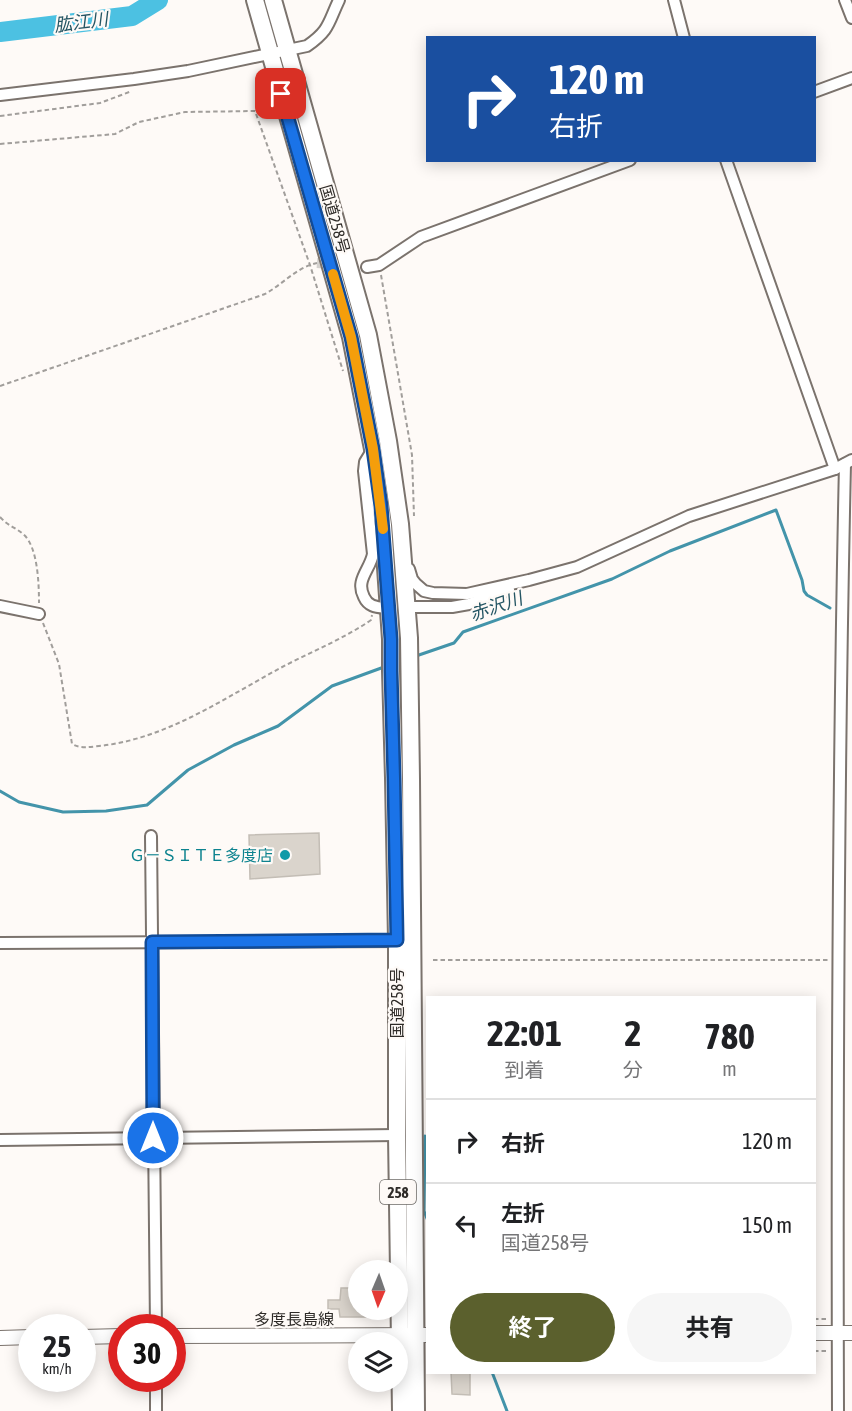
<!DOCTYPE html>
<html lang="ja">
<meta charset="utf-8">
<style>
body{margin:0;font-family:"Asap Condensed","Noto Sans JP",sans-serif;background:#f6f6f6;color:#202124;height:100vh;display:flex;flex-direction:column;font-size:22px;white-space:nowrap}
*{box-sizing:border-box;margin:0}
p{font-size:20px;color:#757577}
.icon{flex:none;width:33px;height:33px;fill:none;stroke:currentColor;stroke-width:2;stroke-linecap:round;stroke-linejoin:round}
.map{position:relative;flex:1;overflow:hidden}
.panel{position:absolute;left:426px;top:996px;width:390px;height:378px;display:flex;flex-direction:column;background:#fff;border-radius:0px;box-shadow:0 3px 15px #0003}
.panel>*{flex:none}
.top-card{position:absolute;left:426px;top:36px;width:390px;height:126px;border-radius:0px;box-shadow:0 3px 15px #0003;background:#1a4fa0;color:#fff;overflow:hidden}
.needle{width:39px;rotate:182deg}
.controls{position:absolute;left:348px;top:1260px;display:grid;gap:12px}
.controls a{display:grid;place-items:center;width:60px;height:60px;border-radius:50%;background:#fff;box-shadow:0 3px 15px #0003;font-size:30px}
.speed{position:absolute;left:18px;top:1314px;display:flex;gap:12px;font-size:30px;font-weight:700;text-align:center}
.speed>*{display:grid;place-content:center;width:78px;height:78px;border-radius:50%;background:#fff;box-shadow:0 3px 15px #0003;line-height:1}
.speed small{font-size:15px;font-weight:400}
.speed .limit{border:9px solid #d22;background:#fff;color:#111}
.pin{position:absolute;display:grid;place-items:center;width:51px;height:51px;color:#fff;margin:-26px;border-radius:12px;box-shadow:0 3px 9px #0006}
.me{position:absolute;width:66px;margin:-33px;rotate:0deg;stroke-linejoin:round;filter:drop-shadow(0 0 4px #0008)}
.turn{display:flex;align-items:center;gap:21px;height:126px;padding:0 24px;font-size:27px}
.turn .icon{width:78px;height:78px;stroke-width:2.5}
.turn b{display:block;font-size:42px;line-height:51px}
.eta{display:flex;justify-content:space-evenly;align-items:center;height:102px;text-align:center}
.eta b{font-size:36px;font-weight:700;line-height:42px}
.button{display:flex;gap:12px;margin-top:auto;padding:12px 24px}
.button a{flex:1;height:69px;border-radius:36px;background:#5b602d;color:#fff;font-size:24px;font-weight:700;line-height:69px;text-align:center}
.button a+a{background:#f6f6f6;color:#202124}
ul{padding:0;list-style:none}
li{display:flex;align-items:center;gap:18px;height:84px;padding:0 24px;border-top:2px solid #e0e0e0}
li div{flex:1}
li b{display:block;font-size:22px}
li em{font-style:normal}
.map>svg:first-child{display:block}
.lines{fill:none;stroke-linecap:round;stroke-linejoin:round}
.stream{stroke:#4394aa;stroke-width:3}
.river{stroke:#4cc1e2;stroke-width:20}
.building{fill:#dad4cc;stroke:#c3bdb5;stroke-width:1.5}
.minor-tunnel{stroke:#d4d1ce;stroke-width:10;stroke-dasharray:10 5;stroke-linecap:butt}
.minor-casing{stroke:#7b736d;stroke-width:14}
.major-casing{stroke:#7b736d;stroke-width:16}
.highway-casing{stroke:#7b736d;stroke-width:20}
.path{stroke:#a19e9b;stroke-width:2;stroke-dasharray:4.5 3;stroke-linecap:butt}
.minor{stroke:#fff;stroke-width:10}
.major{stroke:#fff;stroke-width:14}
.highway{stroke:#fff;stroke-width:16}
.route-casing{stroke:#114b97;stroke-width:15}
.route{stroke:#1a73e8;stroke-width:10}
.slow{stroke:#f59e0b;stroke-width:10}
.culture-dot{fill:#0f9aa8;stroke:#fefaf7;stroke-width:2}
.labels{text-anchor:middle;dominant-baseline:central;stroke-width:4.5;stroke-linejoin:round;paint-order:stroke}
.shield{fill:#fefaf7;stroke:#6c6966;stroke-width:1.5}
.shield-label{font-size:15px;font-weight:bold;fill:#2e2b28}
.street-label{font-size:16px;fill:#2e2b28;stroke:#fefaf7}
.culture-label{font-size:16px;fill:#0d838f;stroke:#fefaf7;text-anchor:end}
.water-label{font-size:18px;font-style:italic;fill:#245563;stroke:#fefaf7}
</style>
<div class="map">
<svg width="852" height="1411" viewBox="0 0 852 1411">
<rect width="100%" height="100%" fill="#fefaf7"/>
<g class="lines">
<g class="stream">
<path d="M416,656L454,643L463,632L612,579L670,551L776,510L802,580L804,591L807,595L830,608"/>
<path d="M0,791L19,802L63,812L106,811L147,805L188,770L234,745L278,726L332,686L384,667"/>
<path d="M425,1136L424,1211L428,1221"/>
<path d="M492,1372L507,1411"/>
</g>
<path class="river" d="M0,32L132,16L158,0"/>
</g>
<g class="building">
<path d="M319,833L320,874L250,879L249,835Z"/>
<path d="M341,1288H358V1310H379V1317H340L339,1309H328V1300H340Z"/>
<path d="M451,1372H470V1395L452,1394Z"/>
</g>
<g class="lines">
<path class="minor-tunnel" d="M317,263L367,267"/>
<defs>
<g id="minor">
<path d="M674,0L684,38"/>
<path d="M845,0L852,18"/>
<path d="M814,92L852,78"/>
<path d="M0,95L134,79L188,71L307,46C330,30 328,23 339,0"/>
<path d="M726,160L835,469"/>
<path d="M367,267L379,265L421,237L630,160"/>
<path d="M373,449L365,462L364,471L373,554C370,570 355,580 364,597C368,606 375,607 385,608"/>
<path d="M409,569L412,579L416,584L424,591L433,593L467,594L529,580L577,567L689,516L835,469L852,460"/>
<path d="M0,606L39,614"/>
<path d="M413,607H452L469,604L509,590"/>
<path d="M151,836L156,1328"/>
<path d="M0,943L402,941"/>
<path d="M0,1140L397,1135"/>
<path d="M156,1378V1411"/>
<path d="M838,1411C837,1095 838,780 845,464"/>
</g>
<g id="major">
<path d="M814,1333H852"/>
<path d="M172,1336L428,1335"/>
<path d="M82,1337L122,1336"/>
<path d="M0,1338L32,1337"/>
</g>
<g id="highway">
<path d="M255,0L351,337L373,449L383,525L391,639V671L394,778L397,940V1135L401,1411"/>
<path d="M273,0L368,335L388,441L400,524L409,638L411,779L416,1411"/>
</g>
</defs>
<use href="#minor" class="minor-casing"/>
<use href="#major" class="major-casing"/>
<use href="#highway" class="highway-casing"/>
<g class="path">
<path d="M0,116L100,103L132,91"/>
<path d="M0,144L115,134L139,122L185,112L255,111L310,265L343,371"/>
<path d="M381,275L412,455L414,516"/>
<path d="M0,386L265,294C283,284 297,267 317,263"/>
<path d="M0,517C8,526 15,527 23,534C38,546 39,585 39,603"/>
<path d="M43,623L59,664L72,744C81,749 89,747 99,746C168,739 227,696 286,665C315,650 345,638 371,620L372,615"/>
<path d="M433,960H828"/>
<path d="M814,1319H827"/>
<path d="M814,1351H828"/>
</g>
<use href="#minor" class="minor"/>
<use href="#major" class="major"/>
<use href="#highway" class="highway"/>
</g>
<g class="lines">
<defs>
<path id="route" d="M153,1138L152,942L397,940L394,778L391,671V639L381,506L373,449L351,337L281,94"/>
</defs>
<use href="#route" class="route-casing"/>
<use href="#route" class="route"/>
<path class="slow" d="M333,274L351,337L373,449L383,529"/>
</g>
<circle class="culture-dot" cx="285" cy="855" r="6"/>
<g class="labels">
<rect class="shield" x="380" y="1180" width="36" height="24" rx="4.5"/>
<g class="shield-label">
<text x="398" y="1192">258</text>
</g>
<g class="street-label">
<text transform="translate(335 219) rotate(74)">国道258号</text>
<text transform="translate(397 1003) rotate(-90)">国道258号</text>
<text x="294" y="1319">多度長島線</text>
</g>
<g class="culture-label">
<text x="273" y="855">Ｇ－ＳＩＴＥ多度店</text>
</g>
<g class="water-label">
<text transform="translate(81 22) rotate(-7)">肱江川</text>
<text transform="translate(496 606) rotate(-19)">赤沢川</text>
</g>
</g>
</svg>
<div class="controls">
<a><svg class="needle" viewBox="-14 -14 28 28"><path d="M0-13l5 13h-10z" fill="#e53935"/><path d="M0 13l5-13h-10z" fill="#757577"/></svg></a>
<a><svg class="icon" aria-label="layers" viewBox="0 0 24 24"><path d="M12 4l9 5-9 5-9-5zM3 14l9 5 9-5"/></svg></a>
</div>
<div class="speed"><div>25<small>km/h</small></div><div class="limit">30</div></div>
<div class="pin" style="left:281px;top:94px;background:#d93025"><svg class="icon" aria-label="arrive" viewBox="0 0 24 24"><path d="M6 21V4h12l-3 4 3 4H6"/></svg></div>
<svg class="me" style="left:153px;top:1138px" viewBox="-20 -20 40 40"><circle r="17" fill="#1a73e8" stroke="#fff" stroke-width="3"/><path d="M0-11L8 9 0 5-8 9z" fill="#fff"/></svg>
<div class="top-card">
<div class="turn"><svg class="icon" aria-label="right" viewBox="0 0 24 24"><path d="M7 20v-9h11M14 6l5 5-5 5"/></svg><div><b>120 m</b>右折</div></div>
</div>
<section class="panel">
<div class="eta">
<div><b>22:01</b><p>到着</p></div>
<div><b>2</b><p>分</p></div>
<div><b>780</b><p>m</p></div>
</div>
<ul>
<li><svg class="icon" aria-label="right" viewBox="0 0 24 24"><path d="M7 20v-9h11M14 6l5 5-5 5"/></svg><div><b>右折</b></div><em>120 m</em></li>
<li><svg class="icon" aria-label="left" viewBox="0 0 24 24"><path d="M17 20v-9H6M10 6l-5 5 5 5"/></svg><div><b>左折</b><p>国道258号</p></div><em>150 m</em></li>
</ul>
<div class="button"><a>終了</a><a>共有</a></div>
</section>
</div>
